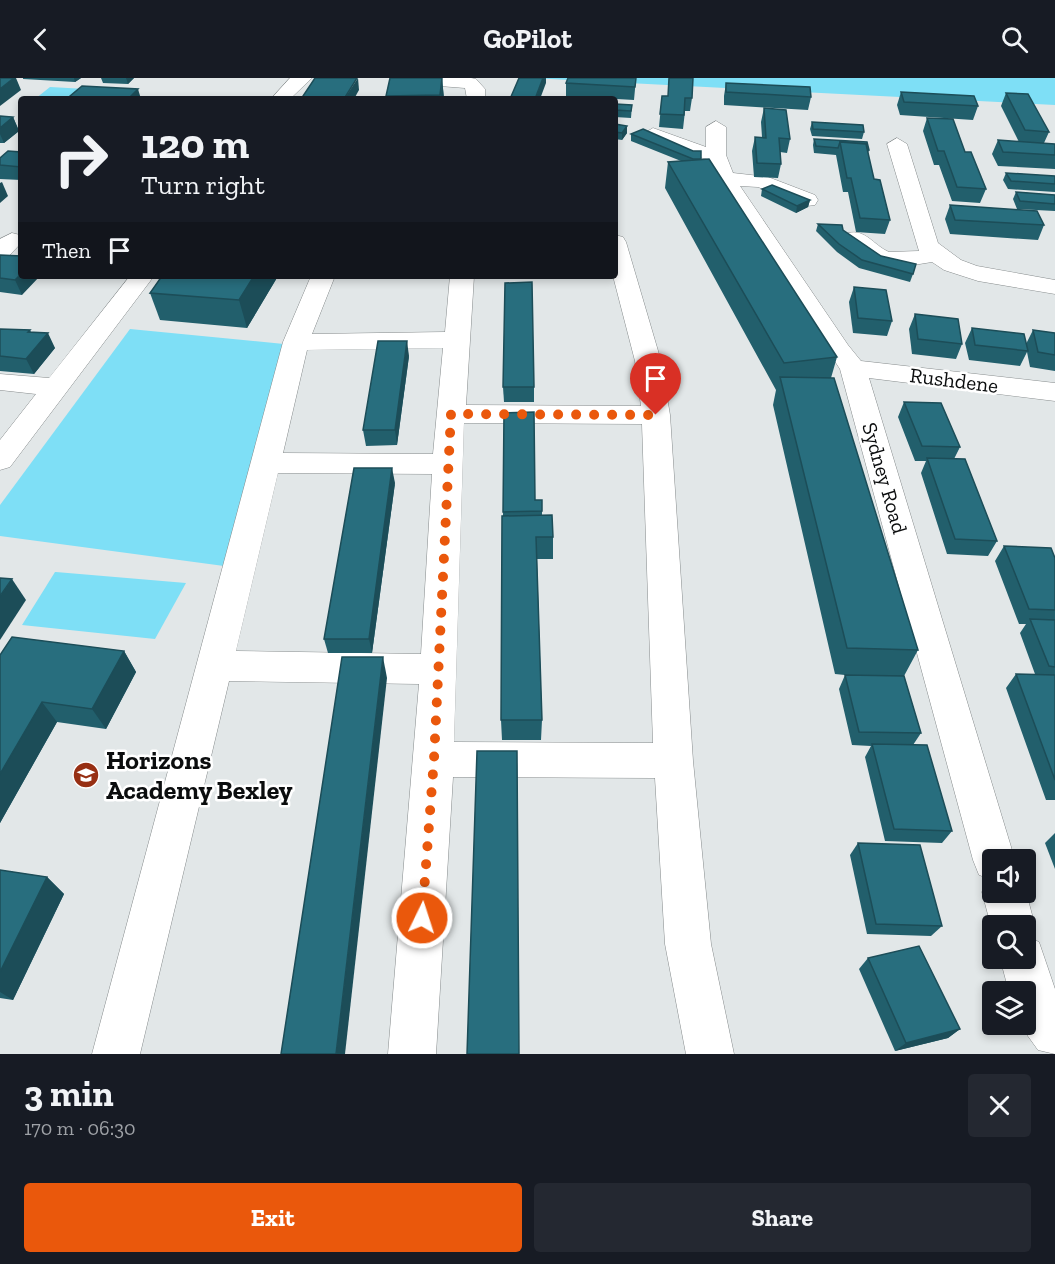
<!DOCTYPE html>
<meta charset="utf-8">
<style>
body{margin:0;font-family:"Zilla Slab",serif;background:#242831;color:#f1f3f6;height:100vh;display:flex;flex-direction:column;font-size:22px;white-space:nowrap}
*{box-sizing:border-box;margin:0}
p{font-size:20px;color:#9ea1a6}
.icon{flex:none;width:33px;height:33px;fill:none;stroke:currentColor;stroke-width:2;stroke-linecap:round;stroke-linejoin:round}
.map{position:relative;height:976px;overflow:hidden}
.drawer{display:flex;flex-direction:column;background:#171b24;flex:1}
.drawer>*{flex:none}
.banner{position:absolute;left:18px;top:18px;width:600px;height:183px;border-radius:6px;box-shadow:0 3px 9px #0003;background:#171b24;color:#f1f3f6;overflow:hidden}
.controls{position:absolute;left:982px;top:771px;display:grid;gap:12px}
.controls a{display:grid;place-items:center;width:54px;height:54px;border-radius:6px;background:#171b24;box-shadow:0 3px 9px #0003;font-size:30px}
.pin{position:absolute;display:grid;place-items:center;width:51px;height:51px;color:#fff;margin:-62px -26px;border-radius:50% 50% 50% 0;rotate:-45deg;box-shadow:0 0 6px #0007}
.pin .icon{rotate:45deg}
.me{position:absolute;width:66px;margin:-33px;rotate:4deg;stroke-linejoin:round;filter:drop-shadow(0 0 4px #0008)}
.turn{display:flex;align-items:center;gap:21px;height:126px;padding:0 24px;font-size:27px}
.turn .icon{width:78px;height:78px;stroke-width:2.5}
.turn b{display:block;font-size:42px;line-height:51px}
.then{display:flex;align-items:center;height:57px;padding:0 24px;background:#0003;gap:12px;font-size:22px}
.round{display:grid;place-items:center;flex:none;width:63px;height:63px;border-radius:6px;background:#242831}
.overview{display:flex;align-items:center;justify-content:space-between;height:102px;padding:0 24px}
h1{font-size:36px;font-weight:700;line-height:45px}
.cta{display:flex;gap:12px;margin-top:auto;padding:12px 24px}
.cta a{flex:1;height:69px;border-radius:6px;background:#ea580c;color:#fff;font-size:24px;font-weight:700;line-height:69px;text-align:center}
.cta a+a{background:#242831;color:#f1f3f6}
header{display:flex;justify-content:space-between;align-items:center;height:78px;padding:0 24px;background:#171b24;font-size:27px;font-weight:700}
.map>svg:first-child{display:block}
.green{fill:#7edff6}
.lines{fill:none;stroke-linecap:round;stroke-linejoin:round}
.minor-casing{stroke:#868b8c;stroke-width:1}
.minor{fill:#fff;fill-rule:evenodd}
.wall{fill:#225f6c}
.shaded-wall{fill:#1c4d58}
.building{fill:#286e7e;stroke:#1c4d58;stroke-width:1.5}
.route{stroke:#ea580c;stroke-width:10;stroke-dasharray:0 18}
.labels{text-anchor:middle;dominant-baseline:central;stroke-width:5;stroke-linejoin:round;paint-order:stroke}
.street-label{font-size:21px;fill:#0b0d0e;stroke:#fff}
.near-poi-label{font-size:26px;font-weight:bold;fill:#0b0d0e;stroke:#fff;text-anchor:start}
</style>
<header><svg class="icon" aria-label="back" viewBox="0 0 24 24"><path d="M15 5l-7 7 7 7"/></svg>GoPilot<svg class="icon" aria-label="search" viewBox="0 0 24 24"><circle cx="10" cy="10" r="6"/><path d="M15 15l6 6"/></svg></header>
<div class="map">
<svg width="1055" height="976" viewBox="0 0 1055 976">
<rect width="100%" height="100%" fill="#e2e7e8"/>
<g class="green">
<path d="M531,0H1055V27Z"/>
<path d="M50,9L86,11L74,21H35Z"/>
<path d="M130,251L284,266L224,488L0,458V427Z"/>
<path d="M55,494H56L186,505L155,561L22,547Z"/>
</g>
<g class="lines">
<defs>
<g id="minor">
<path d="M290,0H312L290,21H271Z"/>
<path d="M392,0H471L476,1L485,11V21H467L465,10L401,5Z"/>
<path d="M716,43L726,49V77L733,95L768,99L815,117L818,122L815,127L807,128L758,109L740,108L848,267L861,283L1055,305V323L869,300L1015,782H993V814H1026L1035,848L1030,860L1039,864L1055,911V976L1038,972L1020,947L1026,946V914H1009L1000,880H1026V848H993V853L991,848L982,814L988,800L979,797L973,782L840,291L715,101L708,81L688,77L646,60L643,56L653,50L706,69V49Z"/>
<path d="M897,60L907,66L938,165L961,182L977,188L1055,202V216L978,203L944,192L932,184L901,189L874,185L857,174L845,160L848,155C866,151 873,167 889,174L919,173L887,66Z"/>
<path d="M12,155L20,157L21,165L8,179L0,181V161Z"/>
<path d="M615,157L623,159L626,164L661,283L670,337L693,683L711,866L734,976H686L665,866L655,700L453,699L436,976H388L419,606L229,603L140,976H92L283,264L311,198H335L312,256L445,254L450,198H474L466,327L641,328L635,283L613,198H615ZM443,270L433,376L283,375L307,272ZM464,345L642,346L653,665L454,664ZM278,395L432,396L421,576L236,573Z"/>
<path d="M130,198H154L10,389L0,392V362L36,316L0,312V296L49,300Z"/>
</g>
</defs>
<use href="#minor" class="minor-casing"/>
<use href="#minor" class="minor"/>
</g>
<g class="wall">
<path d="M23,0H81L75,4L23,1Z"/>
<path d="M101,0H134L128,6L103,5Z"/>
<path d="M442,0L444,21H387L386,18Z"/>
<path d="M636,0L634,22L566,18V5Z"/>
<path d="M726,5L811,19L808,32L724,27V18Z"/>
<path d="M901,14L978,28L973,42L900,37L897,27Z"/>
<path d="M1006,15L1049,54L1044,65L1055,66V91L998,88L992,76L998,62L1019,64L1001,28Z"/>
<path d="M662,18L692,20L690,33H685L683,51L659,49Z"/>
<path d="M69,19L141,21H70Z"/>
<path d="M615,26L632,27L631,40L615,39Z"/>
<path d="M764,30L790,61L787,75L780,74L781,86L778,100L754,99L752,73L755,59H762L761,44Z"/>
<path d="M0,38L13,39L19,53L4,65H0Z"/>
<path d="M927,40L965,74L986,111L980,125L952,123L939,87H934L923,53Z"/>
<path d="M812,44L864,54L862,61L812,58L810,51Z"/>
<path d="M615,46L627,55L622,62L615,61Z"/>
<path d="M631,56L701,82L837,279L831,300L918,572L904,598L921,655L913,667L952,753L942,765L885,763L865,679L871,668L852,667L839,611L845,597L835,596L773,327L776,312L665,110L668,84L681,83L631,63Z"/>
<path d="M814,61L869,72L868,75L874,101L890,142L885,156L856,154L848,114H843L836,77L814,75L813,67Z"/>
<path d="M21,74V102L0,101V80Z"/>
<path d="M1006,95L1055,98V114L1008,111L1003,102Z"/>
<path d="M762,111L810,122L808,129L796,135L761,118Z"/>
<path d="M1016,114L1055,117V133L1017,131L1013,121Z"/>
<path d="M950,127L1044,147L1038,162L950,156L945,141Z"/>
<path d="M818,146L913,196L910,204L859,190L837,174L816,153Z"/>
<path d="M0,177L21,178L22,217L0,214Z"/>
<path d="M162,198H278L247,250L160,242L150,215Z"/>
<path d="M854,209L892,243L887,258L853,255L849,224Z"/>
<path d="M915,236L962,266L956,281L912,276L909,251Z"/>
<path d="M972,250L1026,266L1033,252L1055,255V293L1030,289L1027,274L1020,288L969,282L965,265Z"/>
<path d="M0,251L30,252L31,254L55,270L34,296L0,293Z"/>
<path d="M409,278L397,367L366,368L363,352Z"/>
<path d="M503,309H534V324H504Z"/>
<path d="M904,324L960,369L954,381L997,463L988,478L947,476L921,395L926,383H915L898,339Z"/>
<path d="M504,335L535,422H542V437L553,459V481H537L542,642L541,662H502L501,642Z"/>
<path d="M395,405L372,575H328L324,561Z"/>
<path d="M1004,468L1055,480V722H1046L1006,610L1016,596H1035L1020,555L1026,546H1019L995,483Z"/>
<path d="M124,573L136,594L106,651L57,644L0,745V577Z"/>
<path d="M1055,755V791L1045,765Z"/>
<path d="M858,765L942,848L931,858L867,856L850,777Z"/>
<path d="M0,792L47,799L64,816L13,922L0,920Z"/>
<path d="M868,880L960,951L948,960L895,973L859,891Z"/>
</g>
<g class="shaded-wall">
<path d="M14,0H16L21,12L0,28V11Z"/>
<path d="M74,0H81L75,4Z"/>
<path d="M126,0H134L128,6Z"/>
<path d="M358,0L359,12L354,21H344Z"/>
<path d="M442,0L444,21H441Z"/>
<path d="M543,0H546V5L540,21H535Z"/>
<path d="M138,11L141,21H128Z"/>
<path d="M13,39L19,53L4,65L0,56V50Z"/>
<path d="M627,48V55L622,62V55Z"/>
<path d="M2,104L8,118L0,125V105Z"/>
<path d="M810,122L808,129L796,135L797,128Z"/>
<path d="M21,196V198H40L22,217L15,202Z"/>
<path d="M254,198H278L247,250L239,222Z"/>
<path d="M48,255L55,270L34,296L26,281Z"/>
<path d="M407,263L409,278L397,367L395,352Z"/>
<path d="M392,390L395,405L372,575L369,561Z"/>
<path d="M12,501L26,522L0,562V518Z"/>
<path d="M124,573L136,594L106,651L92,631Z"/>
<path d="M383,579L387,600L345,976H336Z"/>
<path d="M42,624L57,644L0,745V696Z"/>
<path d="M47,799L64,816L13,922L0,914V894Z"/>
<path d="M960,951L948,960L895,973L906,965Z"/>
</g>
<g class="building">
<path d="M0,0H14L0,11Z"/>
<path d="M315,0H357L344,21H301Z"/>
<path d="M390,0H442L440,17L386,18Z"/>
<path d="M519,0H543L535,21H510Z"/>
<path d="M568,0H636L635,9L566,5Z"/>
<path d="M669,0H693L692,20H685L684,37L660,36L662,18H668Z"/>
<path d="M726,5L810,9L811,19L726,14Z"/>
<path d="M82,8L138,11L128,21H97L69,19Z"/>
<path d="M901,14L974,18L978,28L904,24Z"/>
<path d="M1006,15L1028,16L1049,54L1025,52Z"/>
<path d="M615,26L632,27L631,33L615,32Z"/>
<path d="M764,30L786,32L790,61L779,60L781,86L757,85L755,59L766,60Z"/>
<path d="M0,38L13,39L0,50Z"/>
<path d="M927,40L953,41L965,74H971L986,111L957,109L944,73H938Z"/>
<path d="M812,44L863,47L864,54L813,51Z"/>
<path d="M615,46L627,48L622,55L615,54Z"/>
<path d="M643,51L693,73H701V81H693L631,56Z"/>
<path d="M814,61L867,64L869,72H867L866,66L840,64L838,70L816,68Z"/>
<path d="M998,62L1055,66V77L1003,74Z"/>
<path d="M840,64L866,66L874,101L880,102L890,142L860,140L851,100H847Z"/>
<path d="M8,73L21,74V89L0,87V80Z"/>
<path d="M709,81L837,279L784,285L668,84Z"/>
<path d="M1006,95L1055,98V106L1011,103Z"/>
<path d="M772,107L810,122L797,128L762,111Z"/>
<path d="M1016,114L1055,117V126L1020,123Z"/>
<path d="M950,127L1037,133L1044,147L955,142Z"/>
<path d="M818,146L842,147L843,152L881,178L916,186L913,196L862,182L839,166Z"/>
<path d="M0,177L21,178V196L15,202L0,200Z"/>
<path d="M162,198H254L239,222L150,215Z"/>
<path d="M532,204L534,309H503L505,205Z"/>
<path d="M854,209L886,212L892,243L858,240Z"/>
<path d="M915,236L958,241L962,266L918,261Z"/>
<path d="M972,250L1024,256L1028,273L975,267Z"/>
<path d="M0,251L30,252L28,254L48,255L26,281L0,278Z"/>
<path d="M1033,252L1055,255V277L1038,274Z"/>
<path d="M378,263H407L395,352H363Z"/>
<path d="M780,299L834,300L918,572L847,570Z"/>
<path d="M904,324L941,325L960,369L922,368Z"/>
<path d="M534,334L535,422H542V433L503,434L504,335Z"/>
<path d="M927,380L965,381L997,463L955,461Z"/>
<path d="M354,390H392L369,561H324Z"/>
<path d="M552,437L553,459H536L542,642H501L502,438Z"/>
<path d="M1004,468L1051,470L1055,480V532L1029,531Z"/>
<path d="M0,500L12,501L0,518Z"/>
<path d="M1030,541L1055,542V589L1049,588Z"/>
<path d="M12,559L124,573L92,631L42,624L0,696V577Z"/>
<path d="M342,579H383L336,976H281Z"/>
<path d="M1016,596L1055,597V702Z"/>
<path d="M845,597L904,598L921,655L859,654Z"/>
<path d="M872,666L927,667L952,753L894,751Z"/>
<path d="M477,673H517L519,976H467Z"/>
<path d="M858,765L920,767L942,848L876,846Z"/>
<path d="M0,792L47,799L0,894Z"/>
<path d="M919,868L960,951L906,965L868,880Z"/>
</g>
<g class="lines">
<path class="route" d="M422,840L434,681L451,336L656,337"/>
</g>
<defs>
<symbol id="school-disc" viewBox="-11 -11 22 22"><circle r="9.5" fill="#972f13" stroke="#fff"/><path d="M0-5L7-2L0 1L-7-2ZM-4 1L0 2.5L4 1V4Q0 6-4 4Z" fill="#fff"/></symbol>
</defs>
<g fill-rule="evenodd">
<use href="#school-disc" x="71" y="682" width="30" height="30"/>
</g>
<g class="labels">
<g class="street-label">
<text transform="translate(954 302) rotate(7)">Rushdene</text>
<text transform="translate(885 400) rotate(74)">Sydney Road</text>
</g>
<g class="near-poi-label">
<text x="106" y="682">Horizons<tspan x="106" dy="30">Academy Bexley</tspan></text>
</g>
</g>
</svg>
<div class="controls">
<a><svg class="icon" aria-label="sound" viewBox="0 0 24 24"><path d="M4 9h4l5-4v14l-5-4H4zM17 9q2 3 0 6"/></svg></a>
<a><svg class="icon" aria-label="search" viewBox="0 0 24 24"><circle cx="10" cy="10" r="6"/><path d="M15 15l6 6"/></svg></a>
<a><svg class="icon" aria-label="layers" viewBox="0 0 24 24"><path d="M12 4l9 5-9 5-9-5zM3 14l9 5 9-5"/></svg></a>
</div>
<div class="pin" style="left:656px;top:337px;background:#d93025"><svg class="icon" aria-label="arrive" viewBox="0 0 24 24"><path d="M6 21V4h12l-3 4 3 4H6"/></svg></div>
<svg class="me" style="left:422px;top:840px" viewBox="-20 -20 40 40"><circle r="17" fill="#ea580c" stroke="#fff" stroke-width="3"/><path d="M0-11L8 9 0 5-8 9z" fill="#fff"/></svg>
<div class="banner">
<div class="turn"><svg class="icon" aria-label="right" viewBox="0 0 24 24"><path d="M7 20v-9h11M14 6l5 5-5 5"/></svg><div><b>120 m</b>Turn right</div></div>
<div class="then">Then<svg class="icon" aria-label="arrive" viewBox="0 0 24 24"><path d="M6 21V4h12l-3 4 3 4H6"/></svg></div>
</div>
</div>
<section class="drawer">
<div class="overview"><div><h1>3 min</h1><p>170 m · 06:30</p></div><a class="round"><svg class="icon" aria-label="close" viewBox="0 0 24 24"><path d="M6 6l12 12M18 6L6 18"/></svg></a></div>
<div class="cta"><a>Exit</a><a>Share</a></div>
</section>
